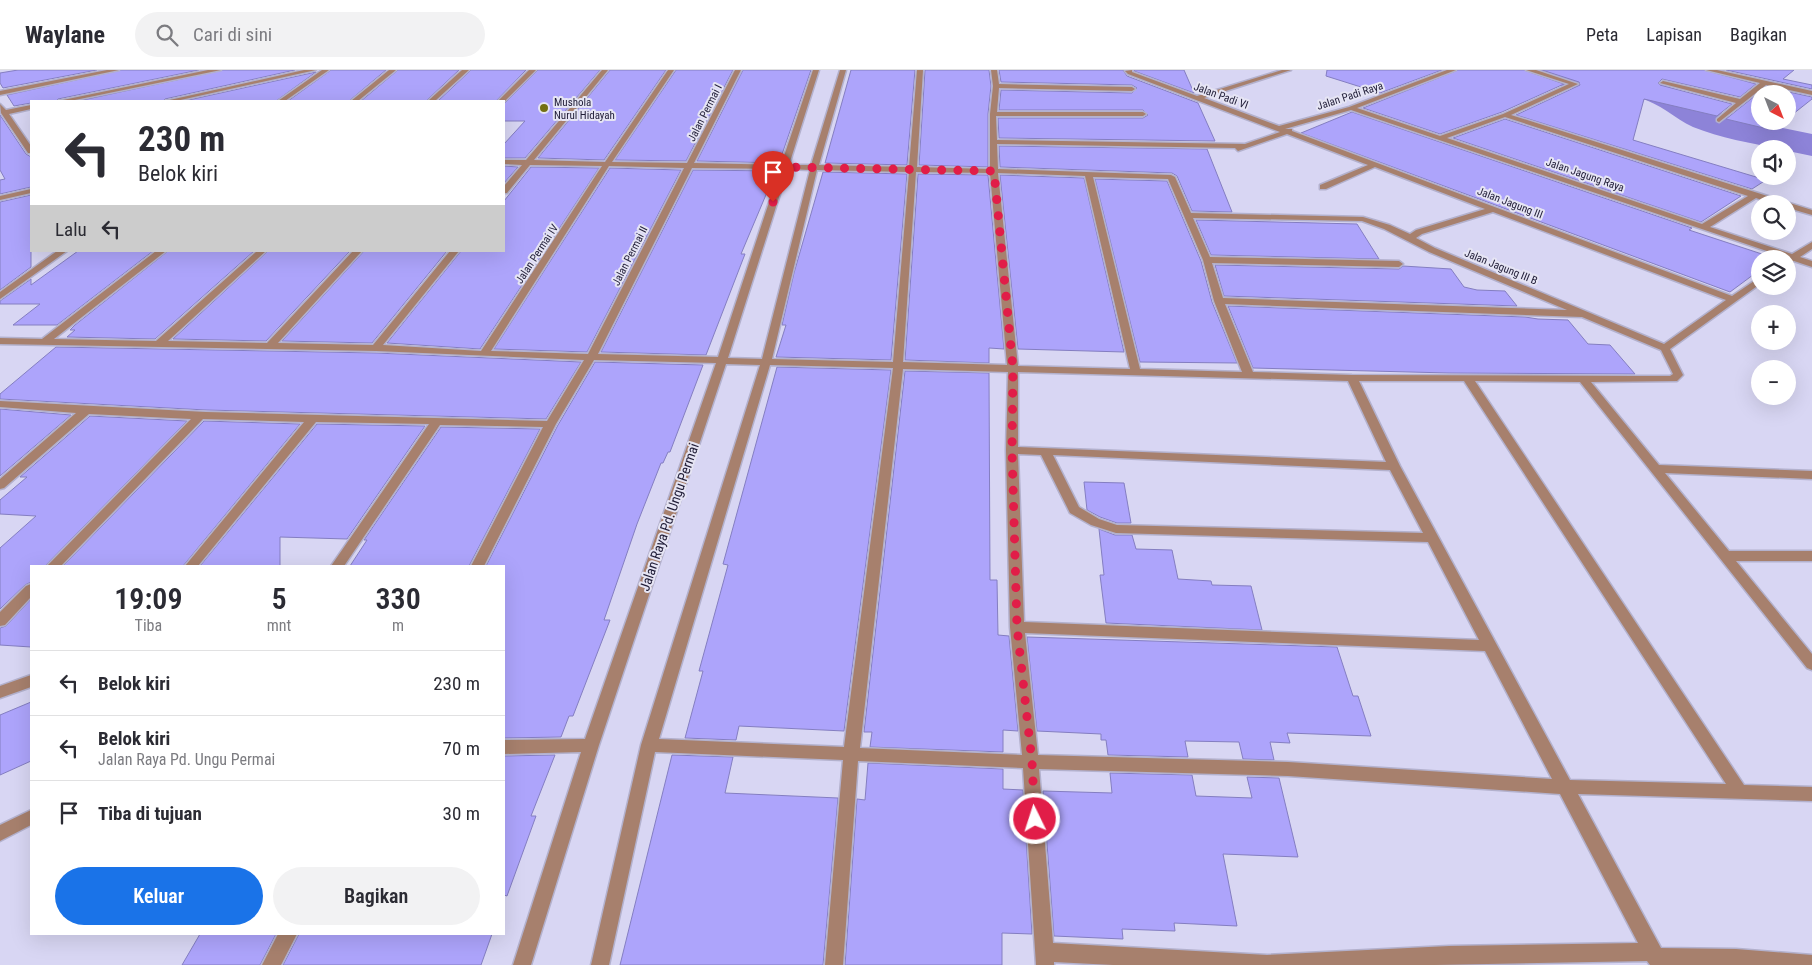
<!DOCTYPE html>
<html lang="id">
<meta charset="utf-8">
<style>
body{margin:0;font-family:"Roboto Condensed",sans-serif;background:#f2f2f3;color:#2b2b33;height:100vh;display:flex;flex-direction:column;font-size:19px;white-space:nowrap}
*{box-sizing:border-box;margin:0}
p{font-size:16px;color:#7c7c81}
.icon{flex:none;width:28px;height:28px;fill:none;stroke:currentColor;stroke-width:2;stroke-linecap:round;stroke-linejoin:round}
.map{position:relative;flex:1;overflow:hidden}
.details{position:absolute;left:30px;top:495px;width:475px;height:370px;display:flex;flex-direction:column;background:#fff;border-radius:0px;box-shadow:0 5px 20px #0002}
.details>*{flex:none}
.hud{position:absolute;left:30px;top:30px;width:475px;height:152px;border-radius:0px;box-shadow:0 5px 20px #0002;background:#fff;color:#2b2b33;overflow:hidden}
.needle{width:32px;rotate:138deg}
.tools{position:absolute;left:1751px;top:15px;display:grid;gap:10px}
.tools a{display:grid;place-items:center;width:45px;height:45px;border-radius:50%;background:#fff;box-shadow:0 5px 20px #0002;font-size:25px}
.pin{position:absolute;display:grid;place-items:center;width:42px;height:42px;color:#fff;margin:-51px -21px;border-radius:50% 50% 50% 0;rotate:-45deg;box-shadow:0 0 5px #0007}
.pin .icon{rotate:45deg}
.me{position:absolute;width:55px;margin:-28px;rotate:356deg;stroke-linejoin:round;filter:drop-shadow(0 0 4px #0008)}
.turn{display:flex;align-items:center;gap:18px;height:105px;padding:0 25px;font-size:22px}
.turn .icon{width:65px;height:65px;stroke-width:2.5}
.turn b{display:block;font-size:35px;line-height:42px}
.then{display:flex;align-items:center;height:48px;padding:0 25px;background:#0003;gap:10px;font-size:19px}
.eta{display:flex;justify-content:space-evenly;align-items:center;height:85px;text-align:center}
.eta b{font-size:30px;font-weight:600;line-height:35px}
.cta{display:flex;gap:10px;margin-top:auto;padding:10px 25px}
.cta a{flex:1;height:58px;border-radius:30px;background:#1a73e8;color:#fff;font-size:20px;font-weight:600;line-height:58px;text-align:center}
.cta a+a{background:#f2f2f3;color:#2b2b33}
ul{padding:0;list-style:none}
li{display:flex;align-items:center;gap:15px;height:65px;padding:0 25px;border-top:1px solid #e1e1e2}
li div{flex:1}
li b{display:block;font-size:19px}
li em{font-style:normal}
header{display:flex;align-items:center;gap:30px;box-sizing:border-box;height:70px;padding:0 25px;background:#fff;border-bottom:1px solid #e1e1e2}
header strong{font-size:24px}
nav{display:flex;gap:28px;margin-inline-start:auto;font-size:18px}
.search{width:350px;height:45px;background:#f2f2f3;display:flex;align-items:center;gap:12px;box-sizing:border-box;padding:0 18px;border-radius:28px;color:#7c7c81;font-size:19px}
.map>svg:first-child{display:block}
.lines{fill:none;stroke-linecap:round;stroke-linejoin:round}
.river{fill:#8d83d8;fill-rule:evenodd}
.building{fill:#ada4fb;stroke:#847ec1}
.minor-casing{stroke:#b3b1cd;stroke-width:3}
.minor{fill:#a7806d;fill-rule:evenodd}
.route{stroke:#e11d48;stroke-width:9;stroke-dasharray:0 16.2}
.poi-dot{fill:#737013;stroke:#e6e5f4;stroke-width:2}
.labels{text-anchor:middle;dominant-baseline:central;stroke-width:4;stroke-linejoin:round;paint-order:stroke}
.far-street-label{font-size:11px;fill:#1f1c36;stroke:#e6e5f4}
.far-poi-label{font-size:11px;fill:#1f1c36;stroke:#e6e5f4;text-anchor:start}
.street-label{font-size:14px;fill:#1f1c36;stroke:#e6e5f4}
</style>
<header>
<strong>Waylane</strong>
<div class="search"><svg class="icon" aria-label="search" viewBox="0 0 24 24"><circle cx="10" cy="10" r="6"/><path d="M15 15l6 6"/></svg>Cari di sini</div>
<nav><a>Peta</a><a>Lapisan</a><a>Bagikan</a></nav>
</header>
<div class="map">
<svg width="1812" height="895" viewBox="0 0 1812 895">
<rect width="100%" height="100%" fill="#d8d6f3"/>
<g class="lines">
<path class="river" d="M1529,0H1579L1646,9L1687,23L1717,42L1744,50L1812,64V86L1788,81V79H1779C1751,73 1720,68 1693,57C1674,48 1660,33 1639,28C1613,21 1544,22 1529,0Z"/>
</g>
<g class="building">
<path d="M18,0H97L3,18L0,13V3Z"/>
<path d="M121,0H199L58,29L56,31H31V33L14,36L7,25Z"/>
<path d="M223,0H295L165,29L163,31H78Z"/>
<path d="M331,0H386L349,31H288Z"/>
<path d="M398,0H459L426,31H361Z"/>
<path d="M471,0H526L496,31H438Z"/>
<path d="M538,0H600L525,88H504V74L525,51H504V34Z"/>
<path d="M610,0H666L604,90L538,88Z"/>
<path d="M676,0H733L686,91L615,90Z"/>
<path d="M743,0H811L779,93L697,91Z"/>
<path d="M851,0H915L907,95L825,93Z"/>
<path d="M925,0H989L991,16L988,44V97L919,95Z"/>
<path d="M999,0H1123L1127,6L1198,33L1215,71L999,68L998,48H1143L1148,45L1143,40H999L1001,20L1132,23L1137,18L1132,15L1001,12Z"/>
<path d="M1134,0H1184L1194,23L1134,1Z"/>
<path d="M1327,0H1442L1380,23L1326,6Z"/>
<path d="M1458,0H1524L1564,14L1502,42L1440,64L1363,38Z"/>
<path d="M1542,0H1704L1756,14L1740,27L1662,9L1658,13L1660,15L1732,34L1717,46L1644,29L1633,70L1766,110L1752,119L1516,45L1580,15L1579,12Z"/>
<path d="M1726,0H1794L1783,9L1812,15V19Z"/>
<path d="M316,2L276,31H184Z"/>
<path d="M1766,17L1812,27V29L1788,48V24H1760V51H1784L1772,60L1726,49Z"/>
<path d="M1352,42L1692,158L1689,160L1774,188L1760,189V198L1755,201L1757,202L1730,222L1301,63Z"/>
<path d="M0,45L26,84L31,87V117L0,124V110L5,109L0,100Z"/>
<path d="M1505,49L1741,126L1701,152L1453,68Z"/>
<path d="M999,76L1207,79L1232,142L1192,141L1177,106L1172,103L1000,97Z"/>
<path d="M504,96L518,97L504,113Z"/>
<path d="M531,97L599,98L480,279L387,273L461,181H504V131Z"/>
<path d="M610,98L681,100L587,282L494,279Z"/>
<path d="M693,100L776,101L741,184H745L706,285L601,282Z"/>
<path d="M823,102L907,104L891,290L776,287L786,255H782L794,203Z"/>
<path d="M918,104L988,105L1004,279L989,278V293L905,290Z"/>
<path d="M1000,105L1084,108L1124,282L1018,279Z"/>
<path d="M1095,109L1167,111L1201,191L1212,232L1237,293L1140,292Z"/>
<path d="M31,125V197L0,220V132Z"/>
<path d="M1196,150L1357,154L1379,189L1211,185Z"/>
<path d="M78,181H153L57,255H13L40,234H0V231L31,209V215Z"/>
<path d="M168,181H254L155,269L67,267L75,260H70L75,255Z"/>
<path d="M268,181H350L266,271L173,269Z"/>
<path d="M364,181H447L372,273L282,271Z"/>
<path d="M1215,195L1399,199L1403,196L1451,199L1464,217L1477,220L1505,221L1517,236L1224,226Z"/>
<path d="M1228,236L1525,247L1538,249L1568,250L1588,274L1610,275L1635,304L1449,303L1253,298Z"/>
<path d="M56,277L376,283L581,292L546,349L206,340L0,329V324Z"/>
<path d="M595,292L703,295L670,382H668L663,393H661L637,454L604,550H610L573,646H569L561,667L504,668V496H486L558,355Z"/>
<path d="M777,297L891,300L844,661L739,656L736,670L685,668L703,601H699L728,495L723,494Z"/>
<path d="M905,301L989,303L990,510H997L998,565L1009,566L1018,661L1003,660V682L870,677L872,662H864Z"/>
<path d="M0,339L71,345L0,406Z"/>
<path d="M90,346L187,351L45,496H31V512L25,515L0,539V478L36,446L0,444V430L27,407H20Z"/>
<path d="M204,351L300,354L183,496H63Z"/>
<path d="M317,354L425,356L347,469L280,467V496H200Z"/>
<path d="M441,357L540,359L469,496H350L367,470H364Z"/>
<path d="M1084,412L1124,413L1131,453H1117L1100,447L1087,440Z"/>
<path d="M1099,459L1115,465H1132L1136,479L1172,480L1178,509L1211,511L1212,515L1251,516L1262,560L1106,553L1100,505H1104Z"/>
<path d="M31,529V577L0,575V558L6,556Z"/>
<path d="M1027,567L1337,577L1353,626H1358L1371,666L1287,663L1290,673L1270,672L1274,690L1243,689L1239,672L1185,671L1188,687L1108,685L1106,670H1101V664L1037,661Z"/>
<path d="M31,632V691L0,705V645Z"/>
<path d="M555,685L531,746H536L507,826L504,825V686Z"/>
<path d="M672,685L733,687L725,723L838,728L823,895H620Z"/>
<path d="M868,693L1003,699V719L1023,720L1032,864L1002,863V895H845L857,729L865,730Z"/>
<path d="M1110,703L1192,705L1196,726L1252,728L1247,707L1279,708L1298,787L1223,784L1237,856L1174,853L1175,861L1122,859L1123,869L1054,866L1043,721L1112,723Z"/>
<path d="M200,864H276L260,895H182Z"/>
<path d="M299,864H492L481,895H283Z"/>
</g>
<g class="lines">
<defs>
<g id="minor">
<path d="M107,0H119L0,25V21Z"/>
<path d="M208,0H221L70,31H58Z"/>
<path d="M304,0H316L176,31H165Z"/>
<path d="M322,0H329L285,31H278Z"/>
<path d="M389,0H396L358,31H351Z"/>
<path d="M462,0H469L435,31H428Z"/>
<path d="M529,0H536L504,32L498,31Z"/>
<path d="M602,0H608L534,90L605,92L668,0H674L612,92L687,93L735,0H741L694,93L781,95L813,0H819L789,95H811L840,0H846L819,95L909,97L917,0H923L917,97L990,99V44L993,16L991,0H997L999,14L1132,17L1135,19L1132,21L999,18L997,42H1143L1146,44L1143,46H996L997,70L1245,74L1280,62L1128,4L1125,1L1132,0V2L1197,26L1282,0H1291L1204,28L1279,56L1349,37L1447,0H1456L1357,38L1440,66L1503,44L1569,14L1526,0H1536L1578,14L1511,45L1812,140V145L1788,138V134H1773L1756,128L1710,157L1792,184L1812,172V179L1800,187L1812,191V197L1794,191L1788,192L1787,188L1351,40L1285,59H1292V61L1732,226L1760,207V214L1670,279L1683,305L1677,311L1591,312L1659,395L1812,401V409L1665,403L1729,481H1812V491H1736L1812,584V600L1807,598L1580,312L1475,311L1744,715L1812,717V731L1578,724L1661,878L1736,879L1812,885V895H1650L1647,891L1435,895H1113L1054,892V895H1036L1023,698L858,691L843,895H825L843,690L655,682L609,895H591L641,675L760,295L726,294L599,675L531,895H513L581,682L504,684V670L585,669L716,293L594,290L556,354L484,496H471L543,357L440,355L344,496H331L429,354L316,352L198,496H185L304,352L203,349L61,496H47L191,349L89,344L4,418L0,419V409L76,343L0,337V331L206,342L547,351L584,290L376,281L0,274V268L42,269L156,181H166L54,269L156,271L257,181H266L168,271L267,273L353,181H362L278,273L373,275L450,181H459L383,275L481,281L602,96L530,95L507,123H504V116L522,95L504,94V90H526ZM1505,47L1748,126L1702,154L1447,68ZM1287,64L1368,95L1320,115V119H1326L1375,97L1485,139L1416,160L1410,164L1390,155L1363,147L1191,143L1175,107L1171,105L998,99L997,74L1235,78L1238,81ZM609,96L684,98L588,284L491,281ZM692,98L780,99L718,287L598,284ZM788,99L810,100L762,289L728,288ZM817,100L909,102L893,292L772,289ZM916,102L990,103L1007,295L903,292ZM998,103L1085,106L1130,299L1018,296ZM1093,107L1168,109L1203,190L1214,231L1242,302L1140,299ZM1493,142L1726,230L1664,274L1435,178L1416,168L1422,164ZM1193,148L1362,151L1384,159L1429,182L1567,240L1223,228L1212,193L1399,197L1403,194L1399,191L1210,187ZM1225,234L1582,247L1661,280L1673,304L1670,306H1633L1352,305L1253,302ZM770,295L893,298L844,677L659,669ZM903,299L1008,302L1006,380L1010,557L1022,685L860,678ZM1018,302L1348,311L1386,392L1018,377ZM1359,311H1464L1726,714L1570,710L1400,396ZM1018,384L1041,385L1070,443L1091,455L1116,463L1428,472L1479,570L1024,552ZM1053,385L1390,400L1423,463L1117,455L1099,449L1079,437ZM1025,563L1485,581L1552,709L1288,692L1038,685ZM1039,699L1288,706L1560,724L1638,873L1449,876L1267,885L1053,873Z"/>
<path d="M1706,0H1717L1812,21V25L1766,15L1719,52L1717,51V49L1736,33L1660,13L1663,11L1740,29L1760,13Z"/>
<path d="M0,34L6,40L31,35V39L9,44L31,76V83H28L1,43Z"/>
<path d="M31,119V123L0,130V126Z"/>
<path d="M57,181H67L0,229V222Z"/>
<path d="M31,514V527L5,555L0,556V542L26,516Z"/>
<path d="M31,605V617L0,628V616Z"/>
<path d="M31,740V755L0,771V755Z"/>
<path d="M278,864H297L281,895H262Z"/>
</g>
</defs>
<use href="#minor" class="minor-casing"/>
<use href="#minor" class="minor"/>
</g>
<g class="lines">
<path class="route" d="M773,132L784,97L994,101L1013,299L1012,380L1017,557L1032,692L1035,749"/>
</g>
<circle class="poi-dot" cx="544" cy="38" r="5"/>
<g class="labels">
<g class="far-street-label">
<text transform="translate(1221 26) rotate(20)">Jalan Padi VI</text>
<text transform="translate(1350 26) rotate(-18)">Jalan Padi Raya</text>
<text transform="translate(705 43) rotate(-63)">Jalan Permai I</text>
<text transform="translate(1585 105) rotate(19)">Jalan Jagung Raya</text>
<text transform="translate(1510 133) rotate(21)">Jalan Jagung III</text>
<text transform="translate(537 184) rotate(-57)">Jalan Permai IV</text>
<text transform="translate(630 186) rotate(-63)">Jalan Permai II</text>
<text transform="translate(1501 197) rotate(22)">Jalan Jagung III B</text>
</g>
<g class="far-poi-label">
<text x="554" y="32">Mushola<tspan x="554" dy="13">Nurul Hidayah</tspan></text>
</g>
<g class="street-label">
<text transform="translate(669 447) rotate(-71)">Jalan Raya Pd. Ungu Permai</text>
</g>
</g>
</svg>
<div class="tools">
<a><svg class="needle" viewBox="-14 -14 28 28"><path d="M0-13l5 13h-10z" fill="#e53935"/><path d="M0 13l5-13h-10z" fill="#7c7c81"/></svg></a>
<a><svg class="icon" aria-label="sound" viewBox="0 0 24 24"><path d="M4 9h4l5-4v14l-5-4H4zM17 9q2 3 0 6"/></svg></a>
<a><svg class="icon" aria-label="search" viewBox="0 0 24 24"><circle cx="10" cy="10" r="6"/><path d="M15 15l6 6"/></svg></a>
<a><svg class="icon" aria-label="layers" viewBox="0 0 24 24"><path d="M12 4l9 5-9 5-9-5zM3 14l9 5 9-5"/></svg></a>
<a>+</a>
<a>−</a>
</div>
<div class="pin" style="left:773px;top:132px;background:#d93025"><svg class="icon" aria-label="arrive" viewBox="0 0 24 24"><path d="M6 21V4h12l-3 4 3 4H6"/></svg></div>
<svg class="me" style="left:1035px;top:749px" viewBox="-20 -20 40 40"><circle r="17" fill="#e11d48" stroke="#fff" stroke-width="3"/><path d="M0-11L8 9 0 5-8 9z" fill="#fff"/></svg>
<div class="hud">
<div class="turn"><svg class="icon" aria-label="left" viewBox="0 0 24 24"><path d="M17 20v-9H6M10 6l-5 5 5 5"/></svg><div><b>230 m</b>Belok kiri</div></div>
<div class="then">Lalu<svg class="icon" aria-label="left" viewBox="0 0 24 24"><path d="M17 20v-9H6M10 6l-5 5 5 5"/></svg></div>
</div>
<section class="details">
<div class="eta">
<div><b>19:09</b><p>Tiba</p></div>
<div><b>5</b><p>mnt</p></div>
<div><b>330</b><p>m</p></div>
</div>
<ul>
<li><svg class="icon" aria-label="left" viewBox="0 0 24 24"><path d="M17 20v-9H6M10 6l-5 5 5 5"/></svg><div><b>Belok kiri</b></div><em>230 m</em></li>
<li><svg class="icon" aria-label="left" viewBox="0 0 24 24"><path d="M17 20v-9H6M10 6l-5 5 5 5"/></svg><div><b>Belok kiri</b><p>Jalan Raya Pd. Ungu Permai</p></div><em>70 m</em></li>
<li><svg class="icon" aria-label="arrive" viewBox="0 0 24 24"><path d="M6 21V4h12l-3 4 3 4H6"/></svg><div><b>Tiba di tujuan</b></div><em>30 m</em></li>
</ul>
<div class="cta"><a>Keluar</a><a>Bagikan</a></div>
</section>
</div>
